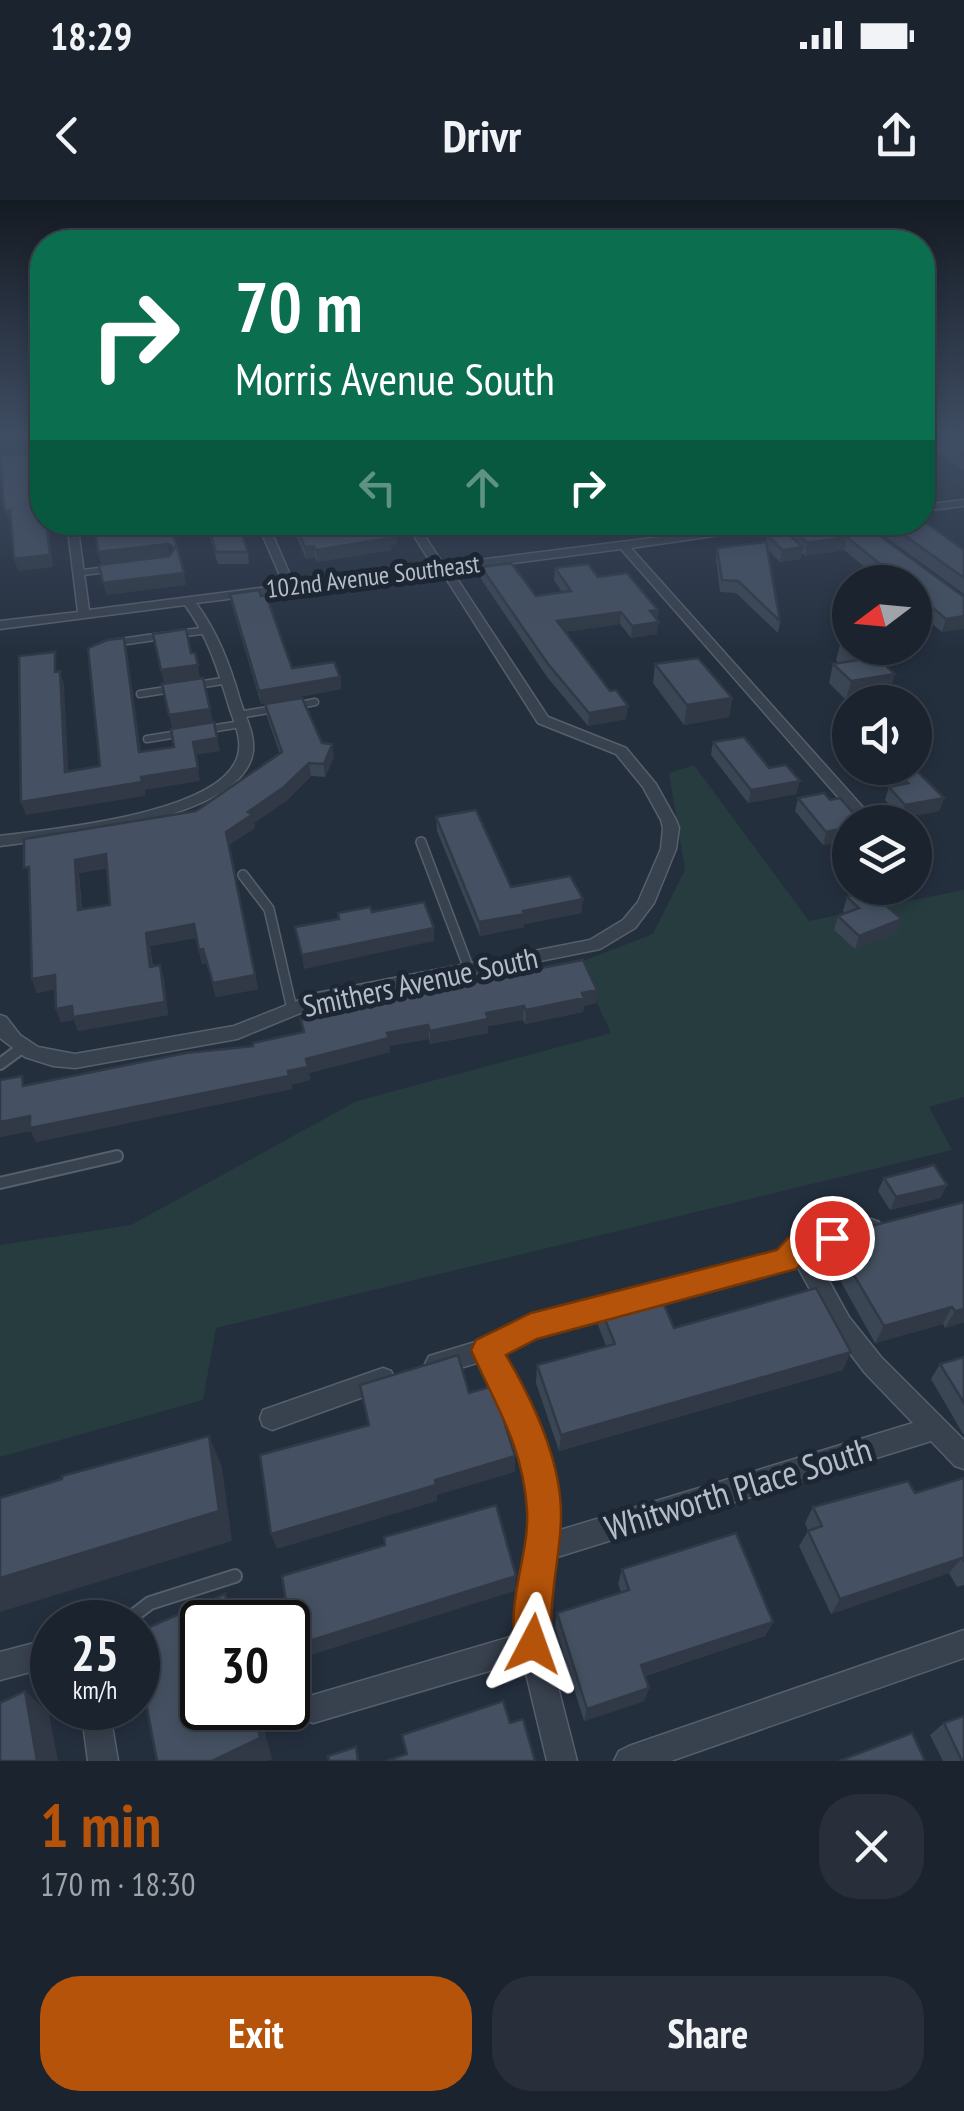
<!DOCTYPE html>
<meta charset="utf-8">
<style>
body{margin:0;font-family:"PT Sans Narrow",sans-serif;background:#282f3a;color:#f1f3f6;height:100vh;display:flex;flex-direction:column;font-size:38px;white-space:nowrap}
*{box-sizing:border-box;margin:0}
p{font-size:32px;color:#a0a4aa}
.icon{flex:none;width:55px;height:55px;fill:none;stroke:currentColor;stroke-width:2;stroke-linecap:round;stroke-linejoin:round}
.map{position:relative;height:1561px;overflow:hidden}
.panel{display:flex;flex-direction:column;background:#1b232e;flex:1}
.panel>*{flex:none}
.guide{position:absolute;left:30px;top:30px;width:905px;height:305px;border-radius:40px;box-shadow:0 5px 15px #0003,0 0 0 2px #39404a;background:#0b6e4f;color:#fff;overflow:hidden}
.needle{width:65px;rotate:254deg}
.buttons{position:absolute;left:832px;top:365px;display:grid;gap:20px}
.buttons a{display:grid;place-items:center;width:100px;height:100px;border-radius:50%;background:#1b232e;box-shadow:0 5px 15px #0003,0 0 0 2px #39404a;font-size:50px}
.speed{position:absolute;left:30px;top:1400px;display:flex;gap:20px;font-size:50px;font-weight:700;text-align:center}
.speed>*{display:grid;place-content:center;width:130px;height:130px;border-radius:50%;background:#1b232e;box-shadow:0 5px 15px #0003,0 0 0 2px #39404a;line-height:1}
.speed small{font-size:25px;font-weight:400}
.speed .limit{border:5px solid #111;border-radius:15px;background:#fff;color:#111}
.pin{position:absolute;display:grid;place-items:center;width:85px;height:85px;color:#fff;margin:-42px;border:5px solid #fff;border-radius:50%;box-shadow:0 2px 10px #0007}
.me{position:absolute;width:110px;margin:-55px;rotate:4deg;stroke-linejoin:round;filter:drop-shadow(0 0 8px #0008)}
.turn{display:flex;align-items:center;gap:35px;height:210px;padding:0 40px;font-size:45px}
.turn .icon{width:130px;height:130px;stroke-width:2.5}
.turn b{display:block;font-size:70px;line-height:85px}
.lanes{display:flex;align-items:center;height:95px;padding:0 40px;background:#0003;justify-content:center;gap:50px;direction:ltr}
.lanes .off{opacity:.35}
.round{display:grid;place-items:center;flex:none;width:105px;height:105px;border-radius:40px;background:#282f3a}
.head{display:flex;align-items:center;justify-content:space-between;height:170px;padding:0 40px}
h1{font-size:60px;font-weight:600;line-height:75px;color:#b45309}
.cta{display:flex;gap:20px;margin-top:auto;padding:20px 40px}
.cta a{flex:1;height:115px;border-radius:40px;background:#b45309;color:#fff;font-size:40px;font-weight:600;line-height:115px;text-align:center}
.cta a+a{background:#282f3a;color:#f1f3f6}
.status{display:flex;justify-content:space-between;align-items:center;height:70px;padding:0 50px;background:#1b232e;direction:ltr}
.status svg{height:28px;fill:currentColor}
header{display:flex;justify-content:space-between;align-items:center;height:130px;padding:0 40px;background:#1b232e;font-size:45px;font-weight:600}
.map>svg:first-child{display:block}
.green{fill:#263c3f}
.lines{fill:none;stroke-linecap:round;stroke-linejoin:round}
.lane-far4-casing{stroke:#565f6c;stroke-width:8}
.lane-far3-casing{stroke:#565f6c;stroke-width:9}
.lane-far2-casing{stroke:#565f6c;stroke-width:12}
.lane-far1-casing{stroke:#565f6c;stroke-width:14}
.lane-casing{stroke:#565f6c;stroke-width:16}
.street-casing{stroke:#565f6c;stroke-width:3}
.lane-far4{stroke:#38414e;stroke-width:5}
.lane-far3{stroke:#38414e;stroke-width:6}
.lane-far2{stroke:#38414e;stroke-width:9}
.lane-far1{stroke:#38414e;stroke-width:10}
.lane{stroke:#38414e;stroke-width:12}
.street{fill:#38414e;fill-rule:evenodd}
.wall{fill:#3b4654;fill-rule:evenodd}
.shaded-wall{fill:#303945}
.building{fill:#455162;stroke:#303945;stroke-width:2.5;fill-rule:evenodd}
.route{fill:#b45309;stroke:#753606;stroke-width:2.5}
.labels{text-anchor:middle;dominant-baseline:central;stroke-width:10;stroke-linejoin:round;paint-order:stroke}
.far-street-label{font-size:25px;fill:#b4bcc9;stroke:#1d2633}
.street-label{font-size:30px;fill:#b4bcc9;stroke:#1d2633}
.near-street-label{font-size:35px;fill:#b4bcc9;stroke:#1d2633}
</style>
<div class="status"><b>18:29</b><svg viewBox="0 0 49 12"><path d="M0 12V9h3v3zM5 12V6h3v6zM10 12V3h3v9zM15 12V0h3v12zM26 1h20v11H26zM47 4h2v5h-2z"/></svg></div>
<header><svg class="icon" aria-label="back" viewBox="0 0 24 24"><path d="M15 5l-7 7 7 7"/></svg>Drivr<svg class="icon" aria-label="share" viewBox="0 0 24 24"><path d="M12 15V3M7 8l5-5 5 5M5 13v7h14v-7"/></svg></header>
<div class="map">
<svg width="964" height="1561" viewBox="0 0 964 1561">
<rect width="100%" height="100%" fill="#242f3e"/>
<g class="green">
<path d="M608,323H758L621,338Z"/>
<path d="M694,565L809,721L964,690V897L929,907L952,950L216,1128L203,1200L0,1257V1045L131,1025L357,901L611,833L578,763L653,734L685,670L669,573Z"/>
</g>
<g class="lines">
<defs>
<path id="lane-far4" d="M79,373L111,369"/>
<g id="lane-far3">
<path d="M177,434L209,430"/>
<path d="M113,443L162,436"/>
<path d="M197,485L229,480"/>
<path d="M140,494L172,489"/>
<path d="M295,506L315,502"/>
<path d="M238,515L275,509"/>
<path d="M204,530L241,524"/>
<path d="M147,539L184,533"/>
</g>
<g id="lane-far2">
<path d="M421,642L469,769"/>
<path d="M243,675L269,709L292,809"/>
</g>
<g id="lane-far1">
<path d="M0,864L23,847"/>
<path d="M0,983L117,956"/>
</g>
<path id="lane" d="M125,1422L150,1403L235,1376"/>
<g id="street">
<path d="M964,300V306L922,311V305Z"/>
<path d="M67,322H77L89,410L284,385L257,322H267L294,384L433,366L405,322H416L443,364H447L777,322H811L631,348L876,622H860L621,349L452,371L548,517L626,548L656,584L676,620L679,628L676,649L654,703L635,728L600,749L320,805L237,839L75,868L53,866L25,857L0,838V815L6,817L20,835L38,847L75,854L234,826L317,793L590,740L623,720L638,702L661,649L663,628L661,620L643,587L616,554L538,523L442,372L196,403C218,433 230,465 240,500C245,516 255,534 253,551C245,621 55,638 0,646V636C52,629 223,614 238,555C243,538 232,518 228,503C217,467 207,435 185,405L0,429V421L78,412Z"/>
<path d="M871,1019L879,1022L882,1028L879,1034L813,1052L849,1117L881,1157L964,1240V1269L955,1266L931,1241L554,1358L547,1444L577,1561H547L523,1461L313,1523L303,1519L299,1509L303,1499L313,1495L520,1434C524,1396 532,1355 532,1317C532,1264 506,1208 480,1162L437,1175L429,1172L425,1164L429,1156L482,1140L531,1116L779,1052L790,1039ZM796,1064L833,1131L865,1173L913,1223L557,1331C562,1273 530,1203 501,1154L535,1136L786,1070Z"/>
<path d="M383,1168L391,1171L395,1179L391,1187L272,1230L263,1226L260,1218L263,1210Z"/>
<path d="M964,1430V1458L671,1561H614L619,1551L629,1546Z"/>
<path d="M38,1442L52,1445V1473L38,1470L0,1480V1452Z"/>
<path d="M81,1508H109L118,1561H88Z"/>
</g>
</defs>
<use href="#lane-far4" class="lane-far4-casing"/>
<use href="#lane-far3" class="lane-far3-casing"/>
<use href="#lane-far2" class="lane-far2-casing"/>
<use href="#lane-far1" class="lane-far1-casing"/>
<use href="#lane" class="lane-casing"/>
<use href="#street" class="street-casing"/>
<use href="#lane-far4" class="lane-far4"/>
<use href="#lane-far3" class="lane-far3"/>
<use href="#lane-far2" class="lane-far2"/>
<use href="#lane-far1" class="lane-far1"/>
<use href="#lane" class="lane"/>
<use href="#street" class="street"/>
</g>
<g class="wall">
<path d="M925,236H964V270L923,242Z"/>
<path d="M205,322H238L248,352L249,364H218Z"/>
<path d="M290,322H390L397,345H390L391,350L317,362L315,357L306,359Z"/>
<path d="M883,322H922L964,350V394L880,333Z"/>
<path d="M862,323L964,397L942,432L915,410V382H883L844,350L805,356L802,353L800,359L780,362L767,349L780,421L778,433L736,393L720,392L716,360L717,348L766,343L767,335H790L791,329Z"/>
<path d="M481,367L536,396L562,392L554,380L555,368L598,377L658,410L657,434L631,438L620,424L565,432L626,519L588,526L547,477L481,379Z"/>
<path d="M230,394L292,468L340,477L341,489L261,504L232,406Z"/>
<path d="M841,441L880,460L895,474L889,493L846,500L829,483L833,464L839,463L836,460Z"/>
<path d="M655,464L732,498L729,517L684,525L653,483Z"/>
<path d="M265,504L322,543L334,557L325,577L311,576L286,601L254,623L255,628L229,645L258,789L216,797L207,763L202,764L196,738L150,746L153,767L160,765L164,779L168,815L78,831L74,820L61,822L56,809V789L37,793L32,779L29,682L196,611L280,554L267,517ZM107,668L110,705L82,710L79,673Z"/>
<path d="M713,542L769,568L796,594L748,603L711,555Z"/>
<path d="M877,568H914L944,598L939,611L901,618L885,600L889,587L893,586Z"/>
<path d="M798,598L830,600L850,622V640L823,645L795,611Z"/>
<path d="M436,617L511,687L583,699L581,713L524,724V727L480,736L437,631Z"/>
<path d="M847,697L889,708L897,733L855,749L834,730L838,716L845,713L843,711Z"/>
<path d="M596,803L584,806L583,812L525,824L523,820L488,826V833L430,844L429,839L389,846L390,852L309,873L310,880L291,885L292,889L36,942L31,931L0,937V880L27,886L253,846L303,832L301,819Z"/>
<path d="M884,978L947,985L940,998L890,1010L878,991Z"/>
<path d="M964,1002V1122L945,1128L943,1124L875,1143L841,1082L848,1065L854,1064L845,1048L852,1031Z"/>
<path d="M600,1107L674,1128L843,1170L559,1251L536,1183L537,1165L606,1146L598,1125Z"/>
<path d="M964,1157V1234H963L931,1179L940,1164Z"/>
<path d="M964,1278V1385L957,1387L949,1373L831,1414L799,1346L808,1331L805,1323L813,1307L915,1293Z"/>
<path d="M622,1369L773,1422L765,1436L645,1476L649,1488L644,1501L584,1521L555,1427L557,1413L621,1392L618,1384Z"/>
<path d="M944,1523L964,1561H943L930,1535Z"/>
</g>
<g class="shaded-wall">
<path d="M38,254L41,265L42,308L39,297Z"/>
<path d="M933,281L930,292L922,293V283Z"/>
<path d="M10,310L14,322H9L5,311Z"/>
<path d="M46,322H48L53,367L18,371L14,359Z"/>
<path d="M396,333L397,345H390L391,350L317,362L316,350Z"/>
<path d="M847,337L844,350L805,356L807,343Z"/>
<path d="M168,344L170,356L101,364L98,352Z"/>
<path d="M314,346L315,357L306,359L305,347Z"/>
<path d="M803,347L800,359L780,362L782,350Z"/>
<path d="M184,373L186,385L106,395L103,383Z"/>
<path d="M658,410L657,434L631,438L632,426L650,411Z"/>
<path d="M621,412L620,424L556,433L557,421Z"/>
<path d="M964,416V429L942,432L946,419Z"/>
<path d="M124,438L127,451L143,565L139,552Z"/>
<path d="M882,452L877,471L852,475L856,456Z"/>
<path d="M198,465L200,478L164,483L161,470Z"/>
<path d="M60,471L64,484L69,585L65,572Z"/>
<path d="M895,474L889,493L846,500L851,481Z"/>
<path d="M340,477L341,489L261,504L259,491Z"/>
<path d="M732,498L729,517L684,525L687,505Z"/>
<path d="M628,506L626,519L588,526L589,513Z"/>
<path d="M210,509L213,522L172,528L169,515Z"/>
<path d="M217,538L220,551L195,555L193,542Z"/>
<path d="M332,544L334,557L325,577L324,564Z"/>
<path d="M309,563L311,576L286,601L254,623L255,628L229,645L226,632Z"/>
<path d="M198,568L200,581L145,590V596L26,615L21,602L141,577Z"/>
<path d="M800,581L796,594L748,603L751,590Z"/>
<path d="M944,598L939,611L901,618L905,605Z"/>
<path d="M850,627V640L823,645L826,632Z"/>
<path d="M106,654L110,668L79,673L82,724L78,710L75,660Z"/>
<path d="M583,699L581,713L524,724V727L480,736L479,722L523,711Z"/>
<path d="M902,719L897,733L855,749L859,736Z"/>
<path d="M194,724L197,738L150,746L154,781L150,767L146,733Z"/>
<path d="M434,728V741L304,769L302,755Z"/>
<path d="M203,749L207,763L202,764L199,750Z"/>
<path d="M160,765L164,779L168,815L78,831L74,820L61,822L56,809Z"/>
<path d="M55,775L60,788L37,793L32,779Z"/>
<path d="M255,775L258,789L216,797L213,783Z"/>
<path d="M597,790L596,803L584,806L583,812L525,824L526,810L582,793Z"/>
<path d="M524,806L523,820L488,826V833L430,844V831L486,813Z"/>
<path d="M428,825L429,839L389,846L390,852L309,873L310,880L291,885L292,889L36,942L31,931L0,937V922L288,871L306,859L387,833Z"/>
<path d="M947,985L940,998L890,1010L896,997Z"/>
<path d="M952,1107L943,1124L875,1143L884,1126Z"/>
<path d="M964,1109V1122L945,1128L955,1111Z"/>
<path d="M851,1152L843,1170L559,1251L561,1235Z"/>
<path d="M209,1236L222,1267L232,1341L0,1412V1378Z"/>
<path d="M515,1256V1272L437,1295V1301L277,1349L271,1334L435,1280Z"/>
<path d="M962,1358L949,1373L831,1414L840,1399Z"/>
<path d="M516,1376L515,1391L298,1459L293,1446Z"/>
<path d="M225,1394L238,1422H232Z"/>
<path d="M773,1422L765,1436L637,1478L641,1465Z"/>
<path d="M649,1488L644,1501L584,1521L587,1509Z"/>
<path d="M25,1491L49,1513L58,1561H37Z"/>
<path d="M253,1508H259L272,1559L268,1561H212Z"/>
</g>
<g class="building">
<path d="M933,236H964V256Z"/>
<path d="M38,254L39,297L42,296V322H46L50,355L14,359L10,310L5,311L3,300L1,256Z"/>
<path d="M922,274L933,281L922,283Z"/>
<path d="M922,320L964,350V378L886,322H922Z"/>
<path d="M94,322H170L184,373L103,383L99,365L169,356L175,348L168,344L98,352Z"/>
<path d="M207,322H238L248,352H216Z"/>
<path d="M294,322H390L396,333L388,334L390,338L316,350L314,346L305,347Z"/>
<path d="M862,323L964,397V416L946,419L915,393V382H902L847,337L807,343L791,329Z"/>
<path d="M787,333L803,347L782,350L767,335Z"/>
<path d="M766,342L780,421L738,381L722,380L717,348Z"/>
<path d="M511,363L536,396L571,391L555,368L588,364L598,377L627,373L658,410L650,411L659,422L632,426L621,412L557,421L610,491L616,490L628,506L589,513L548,464L481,367Z"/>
<path d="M259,390L261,396L266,395L292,468L334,462L340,477L259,491L230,394Z"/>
<path d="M186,429L191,453H195L198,465L161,470L153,434Z"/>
<path d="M124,438L139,552L174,547L171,529L214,522L217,538L193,542L198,568L141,577L142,582L21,602L19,456L55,452V472L60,471L65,572L100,566L88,448L107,440Z"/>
<path d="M850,440V448H877L882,452L856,456L841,441Z"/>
<path d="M876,457L895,474L851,481L833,464Z"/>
<path d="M698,458L732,498L687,505L655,464Z"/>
<path d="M203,478L210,509L169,515L162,484Z"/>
<path d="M302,498L322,543L332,544L324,564L309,563L284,587L248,612L253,614L226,632L255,775L213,783L203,749L199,750L194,724L146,733L150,767L160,765L165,802L73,817L72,806L56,809L55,775L32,779L29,667L24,668V639L196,611L282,552L265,504ZM106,654L110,705L78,710L75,660Z"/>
<path d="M744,537L769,568L786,565L800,581L751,590L713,542Z"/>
<path d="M893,568H914L944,598L905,605L889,587L908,583Z"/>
<path d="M824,593L830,600L840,598L861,622H850V627L826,632L798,598Z"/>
<path d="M476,610L511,687L570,676L583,699L523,711L525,714L479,722L436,617Z"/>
<path d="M874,688H876L891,701L884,704L902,719L859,736L838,716L859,708L847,697Z"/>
<path d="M424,702L434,728L302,755L295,727L339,719L338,713L370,707L372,712Z"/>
<path d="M583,760L597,790L582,793L584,798L526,810L524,806L486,813L488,819L430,831L428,825L387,833L389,838L306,859L308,867L288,871L289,876L30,928V916L0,922V880L22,876L23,886L186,853L253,846V843L304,832L301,819L351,811L350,807L415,792Z"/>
<path d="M934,965L947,985L896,997L884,978Z"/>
<path d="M964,1002V1109L955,1111L952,1107L884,1126L848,1065L869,1060L852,1031Z"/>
<path d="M816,1088L851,1152L561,1235L537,1165L615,1144L600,1107L658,1091L674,1128Z"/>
<path d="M458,1155L469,1193L493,1186L515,1256L435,1280L436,1285L271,1334L260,1255L369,1225L360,1185Z"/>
<path d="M964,1157V1203L940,1164Z"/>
<path d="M209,1236L219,1311L0,1378V1298L62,1279V1276Z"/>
<path d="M964,1278V1362L962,1358L840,1399L808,1331L822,1326L813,1307L908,1281L915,1293Z"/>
<path d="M496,1305L516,1376L293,1446L282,1376L385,1345L384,1337Z"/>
<path d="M736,1333L773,1422L641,1465L649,1488L587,1509L557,1413L629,1390L622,1369Z"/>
<path d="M225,1394L232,1422H202V1508H253L260,1538L212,1561H157L138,1460V1432Z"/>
<path d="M25,1491L37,1561H0V1503Z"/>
<path d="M503,1501L510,1523L523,1519L535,1561H386L407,1554L402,1535Z"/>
<path d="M964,1516V1561H962L944,1523Z"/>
<path d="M912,1533L925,1561H839Z"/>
<path d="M356,1547L358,1561H329L328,1556Z"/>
</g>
<linearGradient id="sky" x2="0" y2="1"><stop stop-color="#141a22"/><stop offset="0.52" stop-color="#3f4d63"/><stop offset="1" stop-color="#3f4d63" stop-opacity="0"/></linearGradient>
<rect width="964" height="454" fill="url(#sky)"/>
<path class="route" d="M832,1026L841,1030L845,1038L841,1047L807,1057L796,1069L537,1139L506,1155C533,1201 562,1262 561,1317C561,1343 555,1369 553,1395C550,1415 553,1438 546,1456L533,1462L520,1456C501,1411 530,1358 527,1310C523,1246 496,1206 471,1150L476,1140L531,1113L777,1050L788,1038Z"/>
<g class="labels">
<g class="far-street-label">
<text transform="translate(373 376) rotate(-7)">102nd Avenue Southeast</text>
</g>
<g class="street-label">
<text transform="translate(420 781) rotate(-12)">Smithers Avenue South</text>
</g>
<g class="near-street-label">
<text transform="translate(738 1288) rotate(-17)">Whitworth Place South</text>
</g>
</g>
</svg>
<div class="buttons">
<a><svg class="needle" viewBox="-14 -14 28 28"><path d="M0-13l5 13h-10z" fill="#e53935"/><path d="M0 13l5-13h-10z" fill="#a0a4aa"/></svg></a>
<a><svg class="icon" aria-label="sound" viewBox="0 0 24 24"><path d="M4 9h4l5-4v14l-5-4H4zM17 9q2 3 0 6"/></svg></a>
<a><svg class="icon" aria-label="layers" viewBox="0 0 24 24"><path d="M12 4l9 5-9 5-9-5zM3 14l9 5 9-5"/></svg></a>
</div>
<div class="speed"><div>25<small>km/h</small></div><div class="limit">30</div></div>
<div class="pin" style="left:832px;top:1038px;background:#d93025"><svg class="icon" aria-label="arrive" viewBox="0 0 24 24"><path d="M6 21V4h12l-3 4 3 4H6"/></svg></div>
<svg class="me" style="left:533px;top:1444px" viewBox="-20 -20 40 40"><path d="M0-17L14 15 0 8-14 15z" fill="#b45309" stroke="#fff" stroke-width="4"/></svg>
<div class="guide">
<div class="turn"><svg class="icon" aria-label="right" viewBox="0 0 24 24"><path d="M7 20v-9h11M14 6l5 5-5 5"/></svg><div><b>70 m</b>Morris Avenue South</div></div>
<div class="lanes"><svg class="icon off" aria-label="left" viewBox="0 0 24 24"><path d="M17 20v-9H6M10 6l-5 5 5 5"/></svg><svg class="icon off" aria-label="ahead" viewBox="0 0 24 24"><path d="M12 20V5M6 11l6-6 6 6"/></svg><svg class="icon" aria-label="right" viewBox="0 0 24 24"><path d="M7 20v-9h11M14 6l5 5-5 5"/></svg></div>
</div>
</div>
<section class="panel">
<div class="head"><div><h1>1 min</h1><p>170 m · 18:30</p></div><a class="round"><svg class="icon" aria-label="close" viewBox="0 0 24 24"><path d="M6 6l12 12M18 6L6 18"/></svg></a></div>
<div class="cta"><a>Exit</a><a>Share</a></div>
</section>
